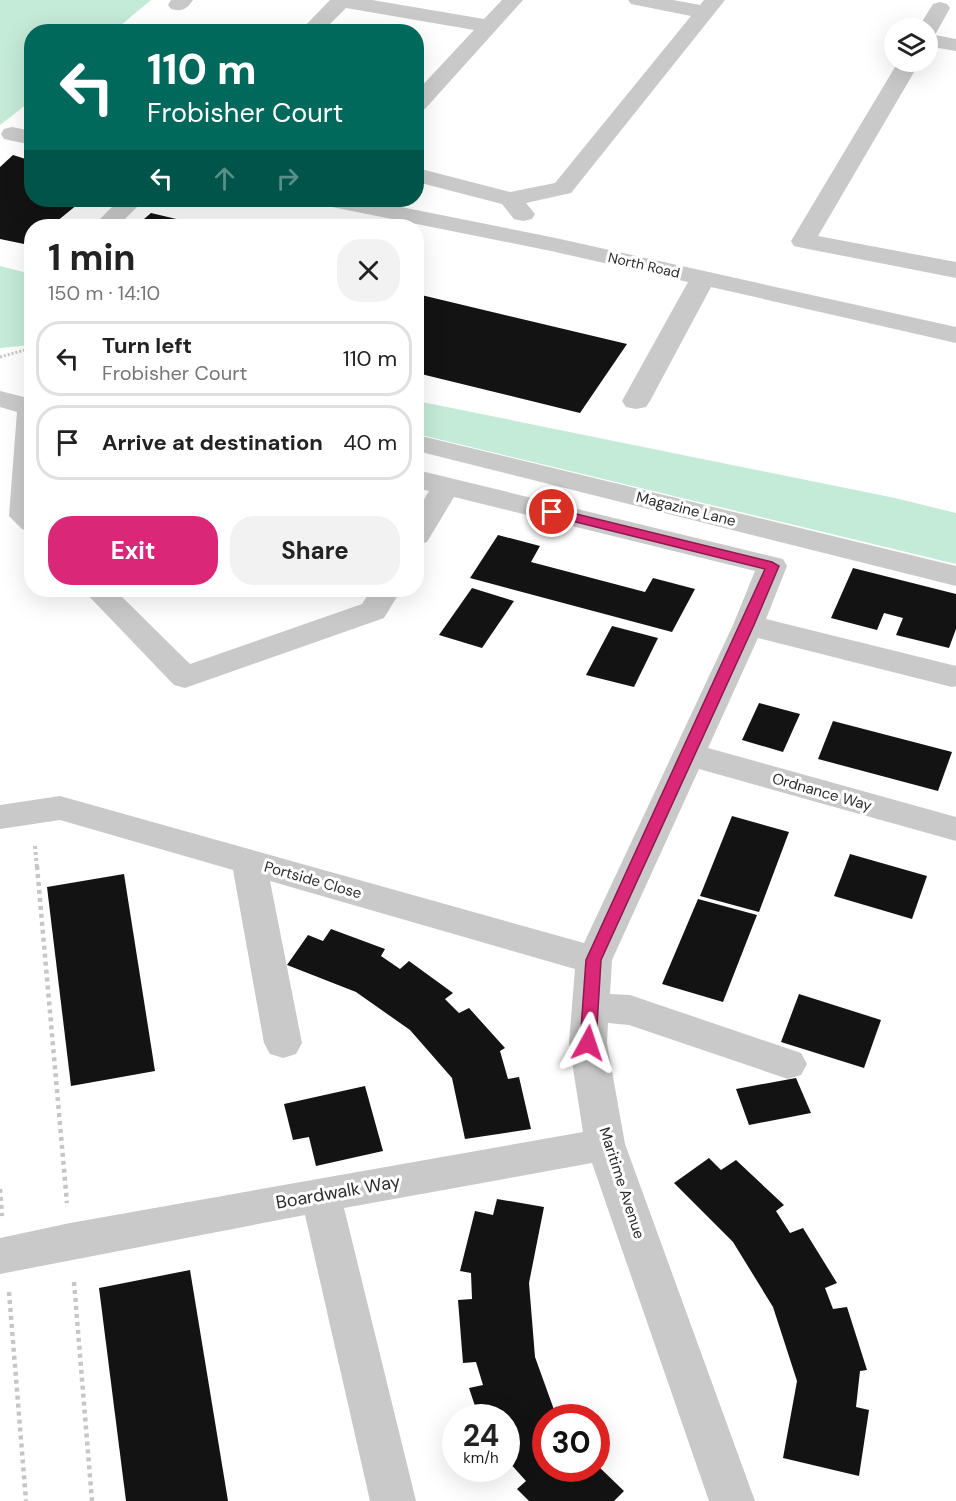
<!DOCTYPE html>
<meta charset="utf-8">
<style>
body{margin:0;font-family:"DM Sans",sans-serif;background:#f2f2f2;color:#222;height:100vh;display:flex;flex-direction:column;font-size:22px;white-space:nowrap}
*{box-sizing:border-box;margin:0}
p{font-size:20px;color:#767676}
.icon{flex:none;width:33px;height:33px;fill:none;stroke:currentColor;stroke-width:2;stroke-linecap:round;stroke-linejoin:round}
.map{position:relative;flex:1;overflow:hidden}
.sheet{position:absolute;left:24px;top:219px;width:400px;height:378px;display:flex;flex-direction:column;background:#fff;border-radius:24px;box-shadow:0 6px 24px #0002}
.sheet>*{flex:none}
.top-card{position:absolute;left:24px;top:24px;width:400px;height:183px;border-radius:24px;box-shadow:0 6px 24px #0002;background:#00695c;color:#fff;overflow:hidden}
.tools{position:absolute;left:884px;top:18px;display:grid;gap:12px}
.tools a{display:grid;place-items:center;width:54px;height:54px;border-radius:50%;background:#fff;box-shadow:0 6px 24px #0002;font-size:30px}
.speed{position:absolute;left:442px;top:1404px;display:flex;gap:12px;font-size:30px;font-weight:700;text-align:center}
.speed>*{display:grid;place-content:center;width:78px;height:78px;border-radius:50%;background:#fff;box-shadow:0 6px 24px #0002;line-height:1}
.speed small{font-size:15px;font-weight:400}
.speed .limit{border:9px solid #d22;background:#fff;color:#111}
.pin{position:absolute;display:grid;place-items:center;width:51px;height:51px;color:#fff;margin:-26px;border:3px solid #fff;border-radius:50%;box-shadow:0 2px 6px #0007}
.me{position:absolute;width:66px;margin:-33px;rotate:5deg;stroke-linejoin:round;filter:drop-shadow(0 0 4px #0008)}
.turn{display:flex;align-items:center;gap:21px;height:126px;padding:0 24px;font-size:27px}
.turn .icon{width:78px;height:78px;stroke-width:2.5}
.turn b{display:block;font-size:42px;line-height:51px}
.lanes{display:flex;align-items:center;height:57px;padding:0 24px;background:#0003;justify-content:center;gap:30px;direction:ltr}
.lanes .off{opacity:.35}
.round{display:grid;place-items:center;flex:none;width:63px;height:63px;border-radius:24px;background:#f2f2f2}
.head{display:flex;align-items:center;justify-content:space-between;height:102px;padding:0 24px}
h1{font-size:36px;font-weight:700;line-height:45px}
.cta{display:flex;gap:12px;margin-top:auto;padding:12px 24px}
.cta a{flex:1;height:69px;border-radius:24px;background:#db2777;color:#fff;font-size:24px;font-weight:700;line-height:69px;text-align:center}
.cta a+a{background:#f2f2f2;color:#222}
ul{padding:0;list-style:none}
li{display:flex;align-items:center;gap:18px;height:75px;margin:0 12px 9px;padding:0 12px;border:3px solid #e0e0e0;border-radius:24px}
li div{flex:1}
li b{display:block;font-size:22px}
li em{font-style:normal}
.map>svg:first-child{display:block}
.water{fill:#c4ebd7}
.building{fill:#131313}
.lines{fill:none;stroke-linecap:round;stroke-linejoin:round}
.path-far2{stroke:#c6c6c6;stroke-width:3;stroke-dasharray:2 2;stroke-linecap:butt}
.path-far1{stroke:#c6c6c6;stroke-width:4;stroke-dasharray:3 3;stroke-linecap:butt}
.path{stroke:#c6c6c6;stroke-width:4.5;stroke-dasharray:4 4;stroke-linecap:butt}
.minor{fill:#c9c9c9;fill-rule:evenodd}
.route{fill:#db2777;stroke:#8e194d;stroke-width:1.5}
.labels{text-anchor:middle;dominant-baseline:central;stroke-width:6;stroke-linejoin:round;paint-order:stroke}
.far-street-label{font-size:14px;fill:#2c2c2c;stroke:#fff}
.street-label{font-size:15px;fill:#2c2c2c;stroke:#fff}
.near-street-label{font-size:18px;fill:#2c2c2c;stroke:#fff}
</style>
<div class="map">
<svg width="956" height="1501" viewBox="0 0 956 1501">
<rect width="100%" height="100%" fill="#fff"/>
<g class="water">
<path d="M0,0H151L114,31L32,32L31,101L0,125Z"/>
<path d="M0,266L31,274V345L0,348Z"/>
<path d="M417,401L895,498L956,513V564L417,434Z"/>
</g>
<g class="building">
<path d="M13,155L32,161V200H83L51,226H32V243L29,245L0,239V167Z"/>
<path d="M151,213L206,226H136Z"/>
<path d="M417,294L627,344L580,413L417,373Z"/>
<path d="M498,535L540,546L531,562L645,592L653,578L695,589L672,632L470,578Z"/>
<path d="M853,568L956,594V629L949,648L896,635L903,618L884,613L877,630L831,618Z"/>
<path d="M472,588L514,601L482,648L439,635Z"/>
<path d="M612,626L658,638L634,687L586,675Z"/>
<path d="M759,703L800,714L783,752L742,740Z"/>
<path d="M833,721L952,752L938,791L818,759Z"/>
<path d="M732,816L789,832L759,912L700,896Z"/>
<path d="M850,854L927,876L912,919L834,896Z"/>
<path d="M124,874L155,1071L71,1086L47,887Z"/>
<path d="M698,899L757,915L723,1002L662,984Z"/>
<path d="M331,929L385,949L381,956L400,969L409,961L453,993L445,999L459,1013L469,1008L505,1048L500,1051L508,1079L519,1077L531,1129L465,1139L452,1078L410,1030L356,992L287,965L308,935L323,941Z"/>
<path d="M799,994L881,1020L864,1068L781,1042Z"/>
<path d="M796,1078L811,1113L749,1125L736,1089Z"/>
<path d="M365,1086L383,1151L316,1166L309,1137L293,1140L284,1104Z"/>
<path d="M709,1158L721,1170L736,1160L784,1205L776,1211L790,1233L803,1228L837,1283L825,1288L833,1309L847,1307L867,1370L860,1371L856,1407L869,1410L859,1476L783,1458L797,1381L773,1307L733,1242L674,1183Z"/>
<path d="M497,1199L544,1207L529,1283L535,1357L557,1418H546V1468H597V1465L624,1491L614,1501H529L517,1489L526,1481L507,1460V1418H479L469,1388L483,1385L476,1362L463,1363L458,1300L472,1299L471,1273L460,1271L475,1211L493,1215Z"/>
<path d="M190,1270L228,1501H126L99,1288Z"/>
</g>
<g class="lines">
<path class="path-far2" d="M0,357L32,348"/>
<path class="path-far1" d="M35,846L37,868"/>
<g class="path">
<path d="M37,866L67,1203"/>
<path d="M0,1189L2,1216"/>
<path d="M74,1282L92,1501"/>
<path d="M9,1292L26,1501"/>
</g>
<g class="minor">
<path d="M171,0H193C187,9 182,12 171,9L168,5Z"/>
<path d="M330,0H372L484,19L502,0H523L425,109L417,111V91L474,30L346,8L322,32H299Z"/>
<path d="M628,0H673L700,5L704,0H725L571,193L526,203L535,214L532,219L523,221L514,219L502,204L417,182V168L510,192L555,183L691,16L631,4Z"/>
<path d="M940,2L947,4L950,8L935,35L956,39V51L927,46V28H918L933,4Z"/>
<path d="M898,62H920L818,236L956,262V278L803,248L794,246L791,241Z"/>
<path d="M12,127L32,131V145L4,139L1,134L4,129Z"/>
<path d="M119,200H144L118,226H93Z"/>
<path d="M320,200H366L551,237L956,327V343L711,287L650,401L646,407L636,409L626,407L622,401L688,282L551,251L332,207L324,205Z"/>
<path d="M0,391L32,399V532L22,529L9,516L17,412L0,407Z"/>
<path d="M417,435L956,566V586L417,451Z"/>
<path d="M417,470L783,559L787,566L766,619L956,666V686L952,687L758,638L708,748L956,817V841L699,769L612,960L610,994L630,995L801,1053L807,1064L801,1075L788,1079L629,1025L608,1023L607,1043L625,1144L755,1501H709L592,1163L344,1208L416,1501H370L305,1215L0,1274V1238L70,1223L583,1132L569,1043L575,969L270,881L302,1043L296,1054L283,1058L270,1054L264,1043L233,870L60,820L0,829V805L60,796L584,943L733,625L755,571L454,497L427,542L417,545V511L429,491L417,488Z"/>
<path d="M83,590H115L190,664L362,604L371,590H401L384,618L185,688L174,685Z"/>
</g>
</g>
<path class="route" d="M552,508L772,562L779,566L754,625L601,960L596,1043L593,1047L588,1049L582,1047L580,1043L586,960L765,569L548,515L546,512Z"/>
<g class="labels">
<g class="far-street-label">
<text transform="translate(644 265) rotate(13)">North Road</text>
</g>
<g class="street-label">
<text transform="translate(686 509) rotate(14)">Magazine Lane</text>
<text transform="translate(822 792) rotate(16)">Ordnance Way</text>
<text transform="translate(313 880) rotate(16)">Portside Close</text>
<text transform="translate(622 1183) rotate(72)">Maritime Avenue</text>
</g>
<g class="near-street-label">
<text transform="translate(338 1192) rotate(-10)">Boardwalk Way</text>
</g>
</g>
</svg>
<div class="tools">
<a><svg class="icon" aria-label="layers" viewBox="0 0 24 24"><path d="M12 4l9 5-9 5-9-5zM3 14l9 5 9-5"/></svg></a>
</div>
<div class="speed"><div>24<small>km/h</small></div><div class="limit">30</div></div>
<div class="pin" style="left:552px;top:512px;background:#d93025"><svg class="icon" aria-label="arrive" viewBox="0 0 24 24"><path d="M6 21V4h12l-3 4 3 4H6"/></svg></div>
<svg class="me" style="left:588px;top:1043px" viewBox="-20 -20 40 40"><path d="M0-17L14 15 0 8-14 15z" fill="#db2777" stroke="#fff" stroke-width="4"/></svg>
<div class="top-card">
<div class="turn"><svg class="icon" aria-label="left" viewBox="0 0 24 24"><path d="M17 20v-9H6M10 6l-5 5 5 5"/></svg><div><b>110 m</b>Frobisher Court</div></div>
<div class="lanes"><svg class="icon" aria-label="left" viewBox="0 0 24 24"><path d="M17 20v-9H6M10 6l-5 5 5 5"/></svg><svg class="icon off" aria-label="ahead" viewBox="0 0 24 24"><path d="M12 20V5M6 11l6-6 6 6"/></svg><svg class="icon off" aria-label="right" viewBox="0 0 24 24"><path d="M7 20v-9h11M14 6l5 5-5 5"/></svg></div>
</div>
<section class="sheet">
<div class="head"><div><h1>1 min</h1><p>150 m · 14:10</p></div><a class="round"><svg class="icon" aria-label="close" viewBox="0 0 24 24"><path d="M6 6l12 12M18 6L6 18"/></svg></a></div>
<ul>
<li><svg class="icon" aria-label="left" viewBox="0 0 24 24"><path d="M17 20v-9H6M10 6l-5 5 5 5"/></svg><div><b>Turn left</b><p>Frobisher Court</p></div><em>110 m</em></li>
<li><svg class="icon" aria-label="arrive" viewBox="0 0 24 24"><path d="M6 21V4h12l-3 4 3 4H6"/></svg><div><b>Arrive at destination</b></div><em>40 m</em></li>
</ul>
<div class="cta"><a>Exit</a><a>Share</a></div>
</section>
</div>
